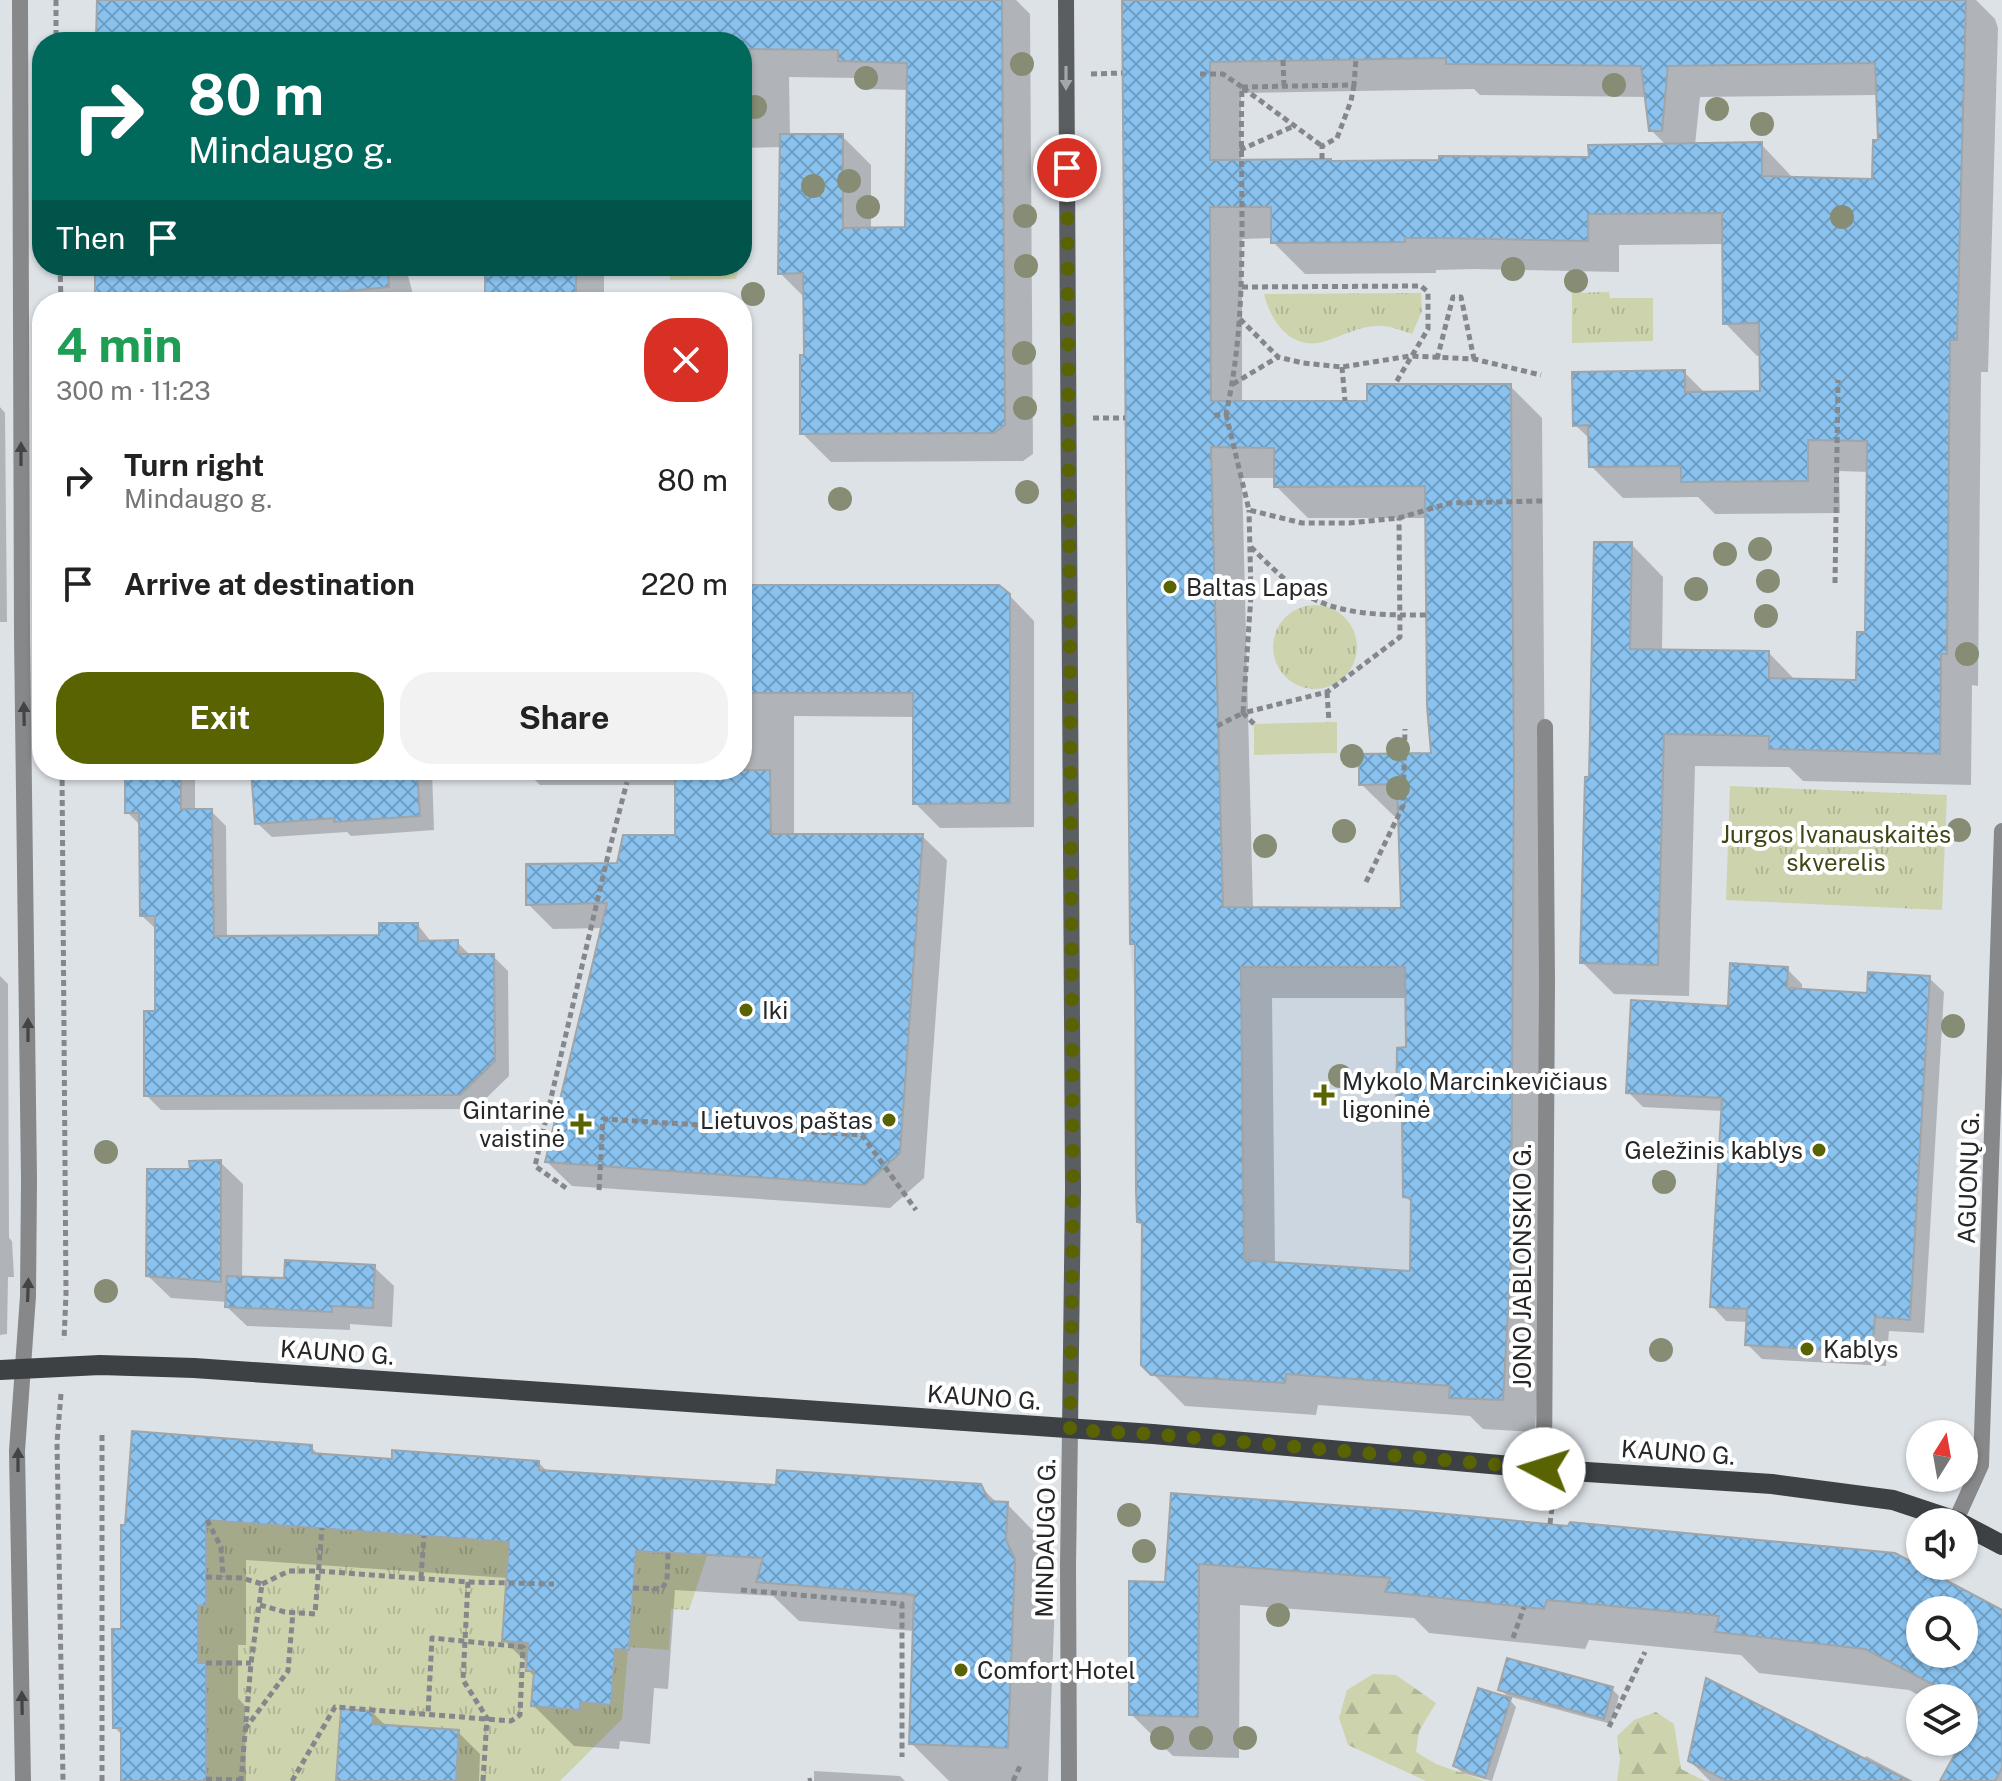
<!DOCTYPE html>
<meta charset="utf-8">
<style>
body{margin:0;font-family:"Public Sans",sans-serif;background:#f2f2f2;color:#222;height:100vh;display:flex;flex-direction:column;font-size:30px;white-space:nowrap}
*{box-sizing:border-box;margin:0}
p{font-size:26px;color:#767676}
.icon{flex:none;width:44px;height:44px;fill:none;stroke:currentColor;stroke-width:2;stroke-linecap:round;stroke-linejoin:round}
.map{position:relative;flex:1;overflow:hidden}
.details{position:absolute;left:32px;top:292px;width:720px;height:488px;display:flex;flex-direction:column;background:#fff;border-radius:32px;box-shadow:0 2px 6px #0004}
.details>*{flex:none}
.top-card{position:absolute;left:32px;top:32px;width:720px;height:244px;border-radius:32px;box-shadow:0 2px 6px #0004;background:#00695c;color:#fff;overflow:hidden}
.needle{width:52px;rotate:11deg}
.buttons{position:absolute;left:1906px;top:1420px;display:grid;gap:16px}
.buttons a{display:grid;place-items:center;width:72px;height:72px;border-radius:50%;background:#fff;box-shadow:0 2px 6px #0004;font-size:40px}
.pin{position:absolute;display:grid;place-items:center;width:68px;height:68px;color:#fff;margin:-34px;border:4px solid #fff;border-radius:50%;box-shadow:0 2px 8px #0007}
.me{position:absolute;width:88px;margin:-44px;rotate:275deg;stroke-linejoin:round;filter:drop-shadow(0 0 6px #0008)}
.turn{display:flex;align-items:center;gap:28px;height:168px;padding:0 24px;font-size:36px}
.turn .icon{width:104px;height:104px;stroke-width:2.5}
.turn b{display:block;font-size:56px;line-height:68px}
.then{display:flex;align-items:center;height:76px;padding:0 24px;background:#0003;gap:16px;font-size:30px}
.round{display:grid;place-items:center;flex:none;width:84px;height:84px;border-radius:32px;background:#f2f2f2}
.overview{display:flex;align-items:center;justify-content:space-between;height:136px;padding:0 24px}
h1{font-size:48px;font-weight:700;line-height:60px;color:#1e9e55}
.button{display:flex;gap:16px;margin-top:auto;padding:16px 24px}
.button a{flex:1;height:92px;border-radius:32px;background:#596301;color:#fff;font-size:32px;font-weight:700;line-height:92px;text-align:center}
.button a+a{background:#f2f2f2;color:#222}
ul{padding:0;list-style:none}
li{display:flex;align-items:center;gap:24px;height:104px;padding:0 24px}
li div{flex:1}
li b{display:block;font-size:30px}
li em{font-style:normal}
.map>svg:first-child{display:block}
.built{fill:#cbd6e0}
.grass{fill:url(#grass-tufts)}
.forest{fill:url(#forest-firs)}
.pitch{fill:#cdd4ad}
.shadow{fill:#0003;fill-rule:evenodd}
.building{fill:url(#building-cross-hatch);stroke:#9fa5a9;stroke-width:2;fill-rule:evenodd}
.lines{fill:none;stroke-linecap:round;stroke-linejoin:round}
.path{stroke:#84878b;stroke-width:5;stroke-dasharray:6 4;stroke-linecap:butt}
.minor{stroke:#86888a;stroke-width:16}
.secondary{stroke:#5b5e61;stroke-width:16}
.primary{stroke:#3d4144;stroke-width:20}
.tree{fill:#878d74}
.oneway{fill:#a5a6a8}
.oneway2{fill:#424446}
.route{stroke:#596301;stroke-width:14;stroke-dasharray:0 25.2}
.poi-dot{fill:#596301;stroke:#fff;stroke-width:3}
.labels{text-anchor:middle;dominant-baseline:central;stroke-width:8;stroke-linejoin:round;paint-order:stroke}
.poi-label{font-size:24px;fill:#252729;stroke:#fff;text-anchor:start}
.park-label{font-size:24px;fill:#404716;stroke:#fff}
.street-label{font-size:24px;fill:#252729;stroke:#fff}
</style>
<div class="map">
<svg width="2002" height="1781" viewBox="0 0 2002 1781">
<defs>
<pattern id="grass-tufts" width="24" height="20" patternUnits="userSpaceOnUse" patternTransform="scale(2)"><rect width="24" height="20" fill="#cdd4ad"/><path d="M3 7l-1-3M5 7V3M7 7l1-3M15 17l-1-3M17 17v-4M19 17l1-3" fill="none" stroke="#b0b695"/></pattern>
<pattern id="forest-firs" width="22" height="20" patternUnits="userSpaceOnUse" patternTransform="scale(2)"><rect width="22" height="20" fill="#cdd4ad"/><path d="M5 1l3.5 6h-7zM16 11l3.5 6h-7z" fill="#b0b695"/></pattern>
<pattern id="building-cross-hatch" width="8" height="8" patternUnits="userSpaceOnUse" patternTransform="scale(2)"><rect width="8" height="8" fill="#89c2ef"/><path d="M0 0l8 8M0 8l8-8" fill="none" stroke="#709ec2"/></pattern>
</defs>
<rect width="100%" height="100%" fill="#dde2e7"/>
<path class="built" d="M1514,757L1511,1258L1503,1400L1449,1398V1385L1287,1374L1285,1383L1151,1375L1141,1365L1142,1223L1137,1222L1135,1000L1130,944L1421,909V862L1399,861V840L1422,838L1421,758Z"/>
<g class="grass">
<path d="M670,266H739L736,279L670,280Z"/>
<path d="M1609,292L1610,298H1653V341L1572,343V293Z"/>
<path d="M1421,293L1422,311L1412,334C1400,330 1388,325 1375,326C1358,327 1342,336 1326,341C1293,352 1271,323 1264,294Z"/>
<circle cx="1315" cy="647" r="42"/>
<path d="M1730,786L1947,795L1942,910L1726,900Z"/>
<path d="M199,1519L557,1545L528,1643L527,1671H534L531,1706L579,1710L580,1702L611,1705L615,1649L628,1650L622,1719L560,1781H456L373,1724V1711L342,1709L336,1781H206V1751L198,1750L206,1693V1664L198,1663V1606L206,1605V1554Z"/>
<path d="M635,1551L707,1556L689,1610L671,1609L669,1650L629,1647Z"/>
</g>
<g class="forest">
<path d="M1373,1674L1396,1675L1436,1703L1419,1731L1416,1752L1436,1764L1485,1781H1426L1348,1745L1339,1718L1347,1690Z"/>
<path d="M1656,1712L1674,1724L1681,1769L1705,1781H1617L1620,1759L1617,1736L1634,1720Z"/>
</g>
<path class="pitch" d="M1337,722V753L1254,755V724Z"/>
<g class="shadow">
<path d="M100,0H1016L1030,14L1033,454L1023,461L831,462L802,433L806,357L805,298L780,273L782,147L742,148V42H99ZM789,77L857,78L868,89L908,90L907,229L871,230V165L842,136H790Z"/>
<path d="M1124,0H1976L1995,19L1998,28L1988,372H1981L1978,686L1972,685L1971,785L1803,781L1789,767L1695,766L1689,996L1614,994L1582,962L1591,779L1631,544L1663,577L1662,651L1769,653L1796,681L1858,682L1867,634L1869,472L1839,471L1840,513L1715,514L1698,497L1623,498L1591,466V440L1575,425L1684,372L1705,393H1762V355L1757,356L1725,323L1724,244L1619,245V272L1473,269L1436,270V273L1305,274L1273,242V238L1242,239V403H1369L1510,386L1542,418L1545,805L1543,1291L1535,1432L1483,1429L1470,1416L1318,1405L1316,1415L1185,1406L1143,1364L1144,1227L1139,1221L1137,948L1132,943ZM1474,89L1480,95L1647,97L1651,130L1666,145L1591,159L1441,162H1241V93ZM1878,95L1880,142L1874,181L1793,178L1761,144L1695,145L1700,97ZM1242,478H1276V486L1308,518H1427L1433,755L1361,784L1394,816H1400L1403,910L1253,909ZM1272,998H1407L1408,1049L1398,1114L1404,1120L1405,1196L1413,1204L1412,1273L1275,1264Z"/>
<path d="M98,266H412V269L407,272L415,302H98Z"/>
<rect x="487" y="266" width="117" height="36"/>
<path d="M0,407L5,413L7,622H0Z"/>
<path d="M742,588L1009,595L1034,621V827L940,828L915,803V717L794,716V836H922L947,860L924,1178L890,1208L572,1186L547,1162L603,928L553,929L528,904L677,837V785H540L525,770H742Z"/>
<path d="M127,770H188L195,777V811H211L226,826L227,938L381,937L418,925L432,943L457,942L471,956H493L508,971L509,1076L475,1109L161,1110L146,1095L157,1013V930L142,916L141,826L127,812Z"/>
<path d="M253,770H432L434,830L351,836L347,832L272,837L257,823Z"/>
<path d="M1787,969L1802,984V990L1869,995L1929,978L1944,992L1924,1333L1889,1331L1886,1366L1762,1359L1747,1344L1748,1322L1726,1321L1712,1306L1723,1111L1643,1107L1628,1092L1730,1008Z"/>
<path d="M0,976L8,984L9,1238L12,1241L14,1277H8L7,1334L0,1335Z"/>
<path d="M220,1162L243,1184L242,1278L286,1280L374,1267L394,1286L392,1327L350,1324V1330L247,1326L227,1307L228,1302L171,1298L148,1276L192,1171Z"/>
<path d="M311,1447L320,1456L394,1461L539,1463L548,1472L778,1487L980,1486L998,1504H1007L1047,1545L1046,1582L1055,1600L1048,1781H949L911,1743L914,1631L799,1621L773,1596L675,1590L668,1689L654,1688L650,1744L620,1741L619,1749L574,1746L534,1706L535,1677L528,1670L529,1665L504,1640L508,1578L246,1560V1645H238V1698L245,1706L246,1781H123V1736L115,1728L123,1631V1527Z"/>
<path d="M1173,1495L2002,1613V1781H1943L1974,1724L1964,1719V1698H1924L1909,1690L1759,1673L1741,1655L1589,1640L1585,1649L1429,1633L1414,1618L1240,1605L1239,1758L1173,1756L1131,1714L1167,1584ZM1920,1610H1964V1654H1920Z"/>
<path d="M1500,1689H1612L1619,1696L1611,1724L1507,1696Z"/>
<path d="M1510,1700L1516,1707L1492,1781L1462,1773L1455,1766Z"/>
<path d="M373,1713L387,1727L458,1732L480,1754L479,1781H338Z"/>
<path d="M1866,1756L1913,1781H1710L1690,1761L1864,1760Z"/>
<path d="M814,1771L900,1776L905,1781H814Z"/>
</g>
<g class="building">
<path d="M97,0H1002L1005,425L994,433L800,434V355H804L803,273L778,274L780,134H843V228L905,227L907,63L838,61V50L742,49V42H372V35L302,34V42L196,40V42H117V39H96Z"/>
<path d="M1122,0H1966L1957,340H1950L1947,654H1941L1940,754L1769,749V736L1664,734L1658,965L1580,963L1585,777H1589L1594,542H1632L1630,649L1769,651V678L1856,680L1857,632H1865L1867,441L1808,440V481L1681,482V466L1589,467L1588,425L1573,426L1572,372L1685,370V392L1760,391L1759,323L1723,324L1722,213L1588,214V241L1439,238H1405V242L1271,243V207H1210L1211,401H1367V384H1511L1514,771L1511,1258L1503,1400L1449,1398L1450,1386L1286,1374L1285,1383L1151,1375L1141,1365L1142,1223L1137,1222L1136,1190L1135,944H1130ZM1446,58V64L1641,66L1649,131H1662L1668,66L1875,63L1878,140H1873L1872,179L1762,176V142L1588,145L1589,157L1439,156V160L1331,161V159L1210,160V62ZM1211,447L1274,448V487L1425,486L1427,706L1431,753L1359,754V785L1397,784L1401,908L1223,907ZM1241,967H1405L1406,1047L1397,1048L1396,1115H1402L1403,1197L1411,1198L1410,1271L1244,1260Z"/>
<path d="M95,266H388L389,287L329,293V302H95Z"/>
<rect x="485" y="266" width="91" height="36"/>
<path d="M742,585H999L1010,594V803L913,804V693H742Z"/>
<path d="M125,770H181V809H212L214,936L379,935V923H418V941L458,940V954H494L495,1061L460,1095L144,1096V1011H155V916H140L139,813H125Z"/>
<path d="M251,770H417L420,816L334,822L335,818L255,824Z"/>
<path d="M675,770H770L771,834H923L900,1153L865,1185L545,1162L607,903L526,905V864L617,863L623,835H675Z"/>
<path d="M1730,963L1788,967L1787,988L1867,993L1868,972L1930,976L1910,1320L1875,1317L1872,1353L1745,1345L1747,1309L1710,1307L1722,1098L1626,1093L1631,1000L1728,1006Z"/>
<path d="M221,1160V1282L146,1276L147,1169H190L189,1161Z"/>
<path d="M285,1260L375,1265L373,1308L332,1306V1312L225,1307L227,1276L284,1278Z"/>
<path d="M132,1431L312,1445V1453L392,1459V1450L539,1461V1470L776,1485L777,1470L981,1484L989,1501L1008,1502L1006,1540L1015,1559L1008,1748L909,1744L914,1595L756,1582L763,1558L636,1551L629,1650L615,1649L611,1705L580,1702V1710L531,1706L534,1671H526L528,1643L502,1641L509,1542L206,1520V1605L198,1606V1663H206V1781H121V1728H113L112,1629H121V1525H125Z"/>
<path d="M1171,1493L1416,1511L1568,1526L1570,1522L1895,1553L2002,1610V1768L1995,1781H1940L1980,1709L1964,1701V1698H1959L1865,1649L1715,1632L1719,1616L1547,1600L1544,1609L1524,1607L1385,1592L1390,1578L1199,1564L1198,1717L1129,1715V1581L1165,1582ZM1920,1610H1964V1654H1920Z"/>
<path d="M1507,1658L1613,1687L1604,1719L1498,1690Z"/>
<path d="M1706,1678L1909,1781H1727L1688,1761Z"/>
<path d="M1478,1688L1511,1698L1485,1778L1453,1766Z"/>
<path d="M341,1709L373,1711V1724L459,1730L456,1781H336Z"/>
</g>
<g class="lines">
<g class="path">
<path d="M56,0V42"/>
<path d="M1283,60L1284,87"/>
<path d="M1091,74L1122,73"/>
<path d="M1200,74H1223L1242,87C1239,196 1250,307 1226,414L1211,416"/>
<path d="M1242,87L1354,85L1356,59"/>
<path d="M1243,88L1322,146"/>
<path d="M1240,150L1294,126"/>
<path d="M1322,159V146L1337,138L1351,101L1354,85"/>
<path d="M60,266L61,302"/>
<path d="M1242,287L1421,286L1428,292V329L1395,384"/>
<path d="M1240,319L1278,357L1303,363L1342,367L1410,356L1474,359L1541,375"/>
<path d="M1437,359L1453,297H1461L1474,359"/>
<path d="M1342,367L1345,401"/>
<path d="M1233,384L1278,357"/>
<path d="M1226,414L1249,510L1302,523H1349L1399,518L1450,503L1542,501"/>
<path d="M1093,418H1125"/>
<path d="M1251,547C1264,560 1278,574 1293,586C1330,616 1381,615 1426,615"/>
<path d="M1835,583L1838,380"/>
<path d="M1327,692L1329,722"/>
<path d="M1254,724L1243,713L1327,692L1400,637L1399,518"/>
<path d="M1217,726L1243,713L1251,595L1249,510"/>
<path d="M62,770L66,1294L64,1340"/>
<path d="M1366,882L1403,806L1405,729"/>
<path d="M566,1188L535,1166L609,851L627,782"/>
<path d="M599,1190L603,1119L862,1135L916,1210"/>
<path d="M61,1394L57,1442L63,1781"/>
<path d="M207,1520L221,1547L223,1577"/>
<path d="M1550,1524L1553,1499"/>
<path d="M206,1577L242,1578L262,1584L251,1663L241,1781"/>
<path d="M421,1578L424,1536"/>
<path d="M468,1582L463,1680L487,1718L483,1781"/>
<path d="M262,1584L289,1571H318L468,1582L554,1584"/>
<path d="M633,1588L662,1589L667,1580L668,1553"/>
<path d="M741,1590L902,1604V1757"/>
<path d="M260,1605L285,1612L315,1614L322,1528"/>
<path d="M1513,1638L1524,1607"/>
<path d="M206,1663H251"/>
<path d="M1609,1727L1645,1652"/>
<path d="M245,1729L288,1671L293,1612"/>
<path d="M206,1779L241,1780"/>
<path d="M102,1781V1431"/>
<path d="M292,1781L335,1707L511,1721L520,1715L523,1647L432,1638L428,1714"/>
<path d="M808,1781L812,1780"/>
<path d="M1013,1781L1021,1764"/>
</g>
<g class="minor">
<path d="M20,0L22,636L29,1180L28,1296L17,1451L23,1781"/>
<path d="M1544,1469L1547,981L1545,727"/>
<path d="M1956,1520L1981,1465L2002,831"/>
<path d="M1069,1781L1068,1566L1070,1430"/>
</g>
<path class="secondary" d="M1066,0L1073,1189L1070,1430"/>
<g class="primary">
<path d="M0,1370L100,1365L194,1368L1153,1434L1556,1470L1772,1484L1893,1500L1959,1522"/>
<path d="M1964,1525L2002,1545"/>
</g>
</g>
<g class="tree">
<circle cx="1022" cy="64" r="12"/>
<circle cx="866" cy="78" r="12"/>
<circle cx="1614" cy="85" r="12"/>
<circle cx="755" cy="107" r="12"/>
<circle cx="1717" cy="109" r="12"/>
<circle cx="1762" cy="124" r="12"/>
<circle cx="849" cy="181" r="12"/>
<circle cx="813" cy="186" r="12"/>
<circle cx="868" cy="207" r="12"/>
<circle cx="1025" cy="216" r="12"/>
<circle cx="1842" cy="217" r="12"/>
<circle cx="1026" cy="266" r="12"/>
<circle cx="1513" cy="269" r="12"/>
<circle cx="1576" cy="281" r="12"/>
<circle cx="753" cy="294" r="12"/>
<circle cx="1024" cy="353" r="12"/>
<circle cx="1025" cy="408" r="12"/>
<circle cx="1027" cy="492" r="12"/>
<circle cx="840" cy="499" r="12"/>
<circle cx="1760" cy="549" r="12"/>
<circle cx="1725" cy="554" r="12"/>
<circle cx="1768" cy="581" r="12"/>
<circle cx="1696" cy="589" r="12"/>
<circle cx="1766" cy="616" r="12"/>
<circle cx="1967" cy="654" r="12"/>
<circle cx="1398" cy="749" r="12"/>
<circle cx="1352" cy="756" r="12"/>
<circle cx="1398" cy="788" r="12"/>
<circle cx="1959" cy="830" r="12"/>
<circle cx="1344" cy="831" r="12"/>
<circle cx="1265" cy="846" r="12"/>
<circle cx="1953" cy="1026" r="12"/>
<circle cx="1340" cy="1076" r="12"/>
<circle cx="106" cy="1152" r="12"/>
<circle cx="1664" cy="1182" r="12"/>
<circle cx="106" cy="1291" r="12"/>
<circle cx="1661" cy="1350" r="12"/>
<circle cx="1129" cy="1515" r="12"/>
<circle cx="1144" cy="1551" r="12"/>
<circle cx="1278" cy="1615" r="12"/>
<circle cx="1162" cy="1738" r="12"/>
<circle cx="1201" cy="1738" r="12"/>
<circle cx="1245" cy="1738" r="12"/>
</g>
<defs><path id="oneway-solid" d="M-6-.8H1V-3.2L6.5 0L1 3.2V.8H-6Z" transform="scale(2)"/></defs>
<use class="oneway" href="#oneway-solid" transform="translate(1066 78) rotate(90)"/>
<g class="oneway2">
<use href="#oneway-solid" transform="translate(21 454) rotate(-90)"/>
<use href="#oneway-solid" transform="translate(24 714) rotate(-91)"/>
<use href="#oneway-solid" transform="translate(28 1030) rotate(-90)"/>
<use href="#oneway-solid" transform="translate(28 1290) rotate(-88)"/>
<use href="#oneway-solid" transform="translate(18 1460) rotate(-90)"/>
<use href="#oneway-solid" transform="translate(22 1703) rotate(-91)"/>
</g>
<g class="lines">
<path class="route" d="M1067,168L1073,1189L1070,1430L1153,1434L1544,1469"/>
</g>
<g class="poi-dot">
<circle cx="1170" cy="587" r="8"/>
<circle cx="746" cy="1010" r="8"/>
<path d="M1320 1083h8v8h8v8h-8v8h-8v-8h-8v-8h8z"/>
<circle cx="889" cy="1120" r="8"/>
<path d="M577 1112h8v8h8v8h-8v8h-8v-8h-8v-8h8z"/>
<circle cx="1819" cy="1150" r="8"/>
<circle cx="1807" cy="1349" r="8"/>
<circle cx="961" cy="1670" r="8"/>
</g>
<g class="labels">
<g class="poi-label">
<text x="1186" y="587">Baltas Lapas</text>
<text x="762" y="1010">Iki</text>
<text x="1342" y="1081">Mykolo Marcinkevičiaus<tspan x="1342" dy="28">ligoninė</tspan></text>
<text x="565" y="1110" text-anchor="end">Gintarinė<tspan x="565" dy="28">vaistinė</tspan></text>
<text x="873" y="1120" text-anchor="end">Lietuvos paštas</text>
<text x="1803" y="1150" text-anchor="end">Geležinis kablys</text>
<text x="1823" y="1349">Kablys</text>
<text x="977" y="1670">Comfort Hotel</text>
</g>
<g class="park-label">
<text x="1836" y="834">Jurgos Ivanauskaitės<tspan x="1836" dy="28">skverelis</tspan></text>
</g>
<g class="street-label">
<text transform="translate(1968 1178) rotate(-88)">AGUONŲ G.</text>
<text transform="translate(1522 1266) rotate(-90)">JONO JABLONSKIO G.</text>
<text transform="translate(337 1352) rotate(4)">KAUNO G.</text>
<text transform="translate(984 1397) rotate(4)">KAUNO G.</text>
<text transform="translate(1678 1452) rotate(4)">KAUNO G.</text>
<text transform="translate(1045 1538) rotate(-89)">MINDAUGO G.</text>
</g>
</g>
</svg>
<div class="buttons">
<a><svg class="needle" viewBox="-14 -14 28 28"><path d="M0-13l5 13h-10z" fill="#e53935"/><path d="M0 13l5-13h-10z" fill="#767676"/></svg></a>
<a><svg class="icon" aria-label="sound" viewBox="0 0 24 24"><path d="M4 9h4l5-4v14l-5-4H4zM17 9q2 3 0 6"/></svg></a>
<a><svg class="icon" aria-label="search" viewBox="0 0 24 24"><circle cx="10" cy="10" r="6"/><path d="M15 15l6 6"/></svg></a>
<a><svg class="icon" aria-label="layers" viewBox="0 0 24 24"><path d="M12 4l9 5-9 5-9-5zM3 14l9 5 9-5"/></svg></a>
</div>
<div class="pin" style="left:1067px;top:168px;background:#d93025"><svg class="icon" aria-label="arrive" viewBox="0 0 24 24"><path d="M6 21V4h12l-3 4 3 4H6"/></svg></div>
<svg class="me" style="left:1544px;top:1469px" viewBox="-20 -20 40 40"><circle r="19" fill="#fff"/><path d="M0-13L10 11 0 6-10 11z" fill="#596301"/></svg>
<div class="top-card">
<div class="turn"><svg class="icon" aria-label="right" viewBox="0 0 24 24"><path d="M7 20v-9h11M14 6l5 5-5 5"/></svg><div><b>80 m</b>Mindaugo g.</div></div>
<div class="then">Then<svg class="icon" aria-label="arrive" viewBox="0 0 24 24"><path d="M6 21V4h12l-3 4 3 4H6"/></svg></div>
</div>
<section class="details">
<div class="overview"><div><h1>4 min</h1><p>300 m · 11:23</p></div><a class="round" style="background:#d93025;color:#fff"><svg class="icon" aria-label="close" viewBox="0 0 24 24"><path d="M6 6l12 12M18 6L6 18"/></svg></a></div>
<ul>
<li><svg class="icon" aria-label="right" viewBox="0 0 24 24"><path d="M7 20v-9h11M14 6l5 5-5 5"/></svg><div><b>Turn right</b><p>Mindaugo g.</p></div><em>80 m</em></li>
<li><svg class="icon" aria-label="arrive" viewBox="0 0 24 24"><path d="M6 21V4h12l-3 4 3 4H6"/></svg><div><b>Arrive at destination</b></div><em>220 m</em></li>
</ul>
<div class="button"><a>Exit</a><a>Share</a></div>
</section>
</div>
